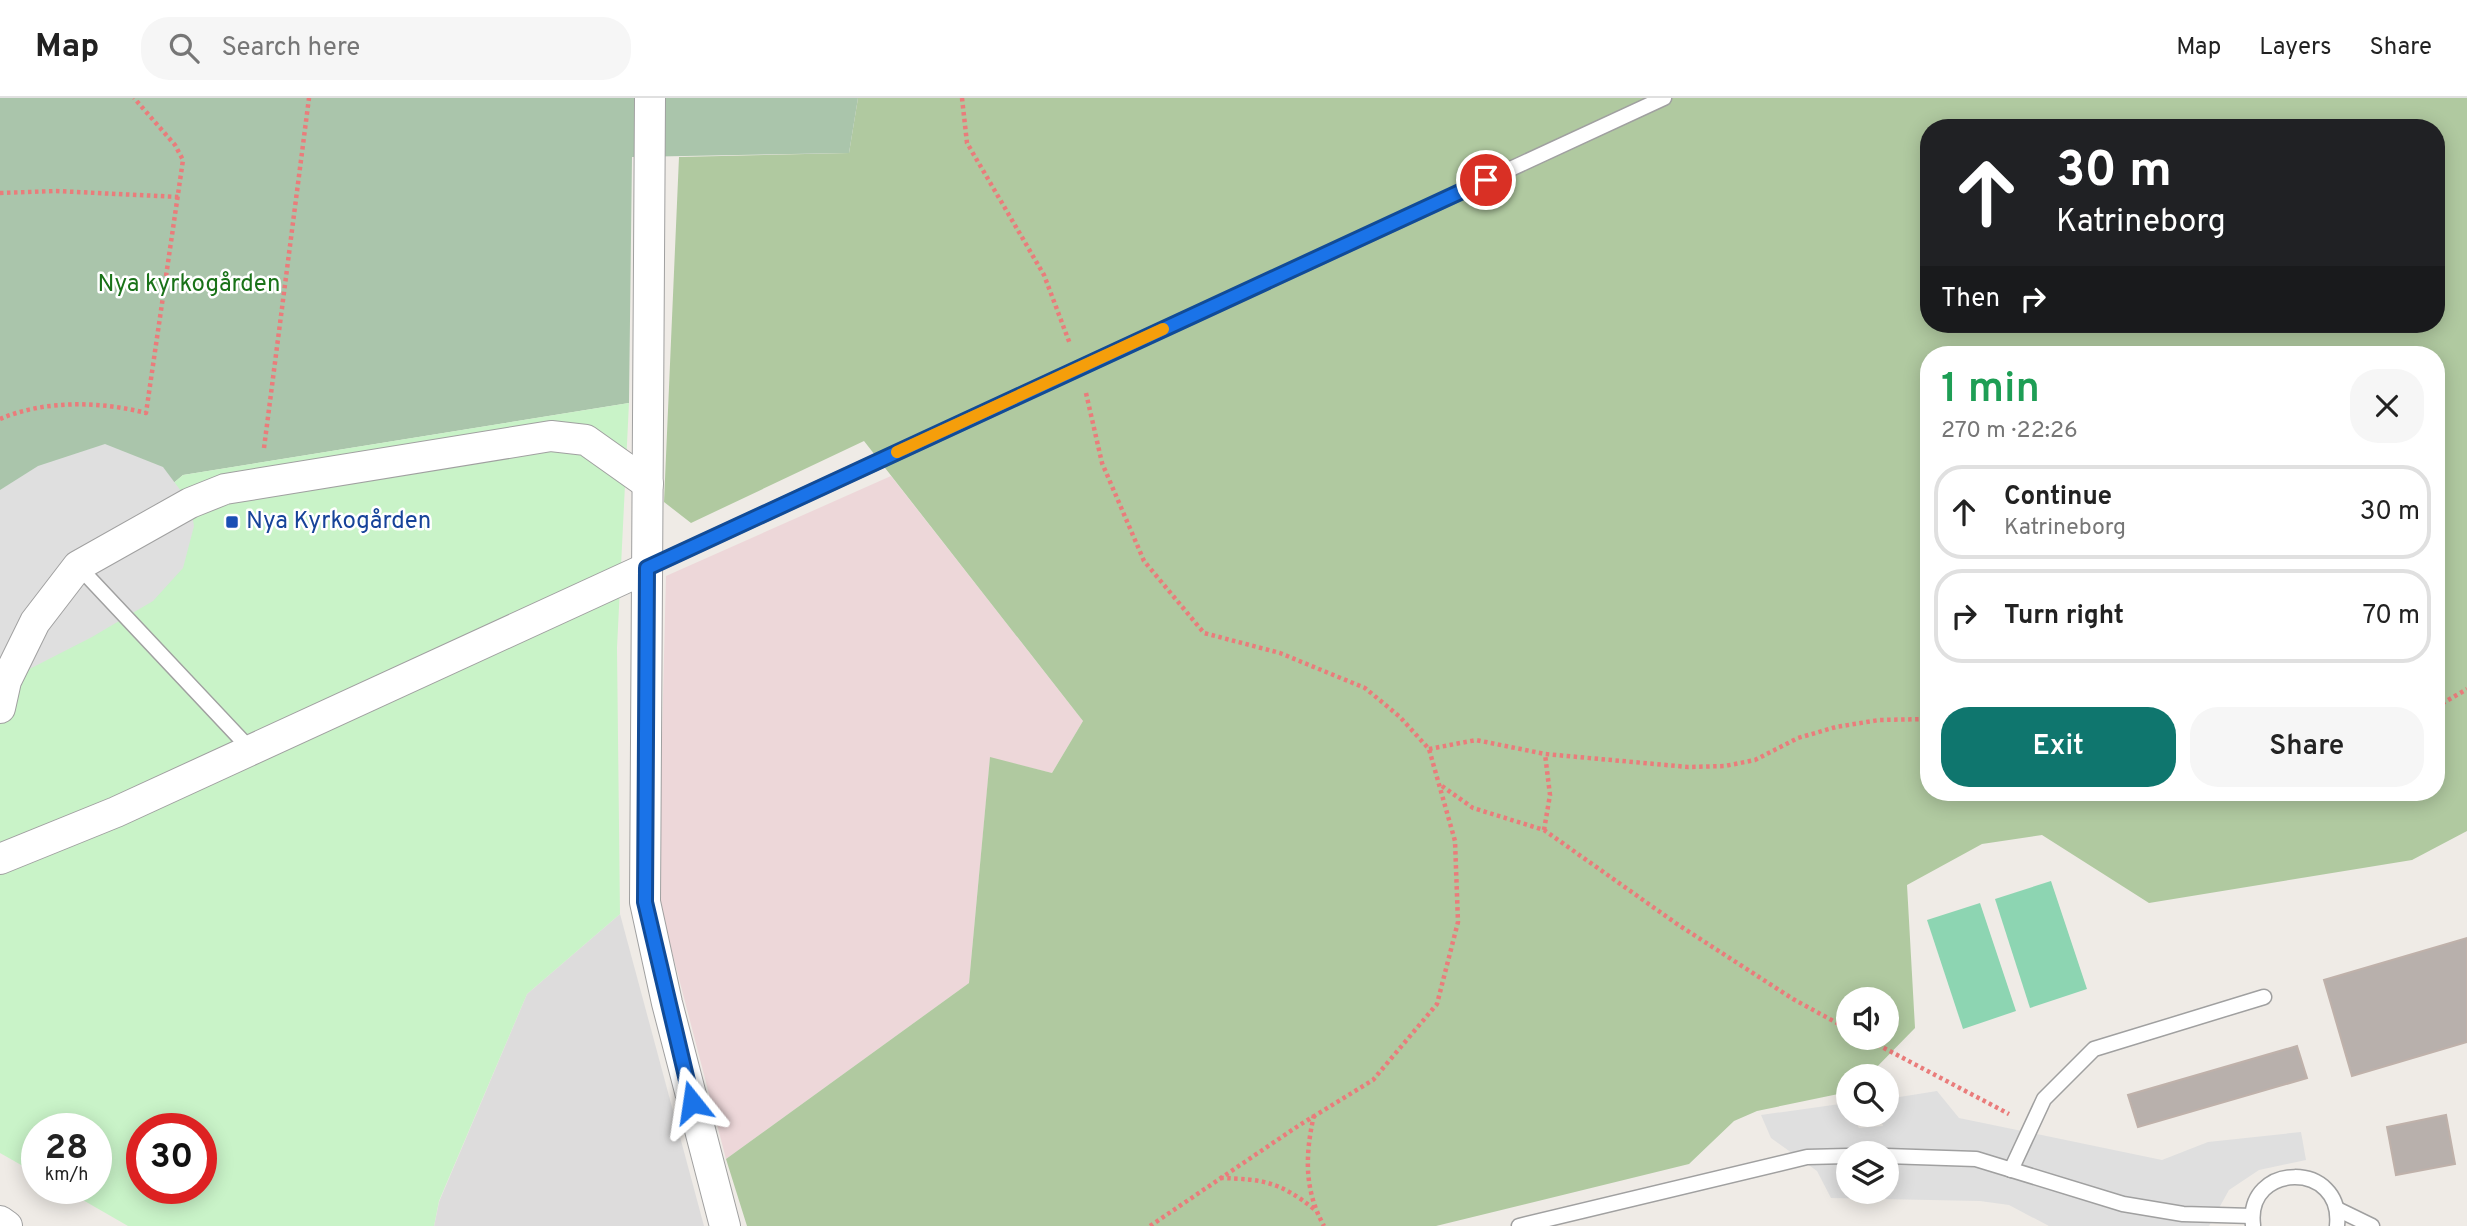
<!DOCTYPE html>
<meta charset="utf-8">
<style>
body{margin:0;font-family:Overpass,sans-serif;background:#f6f6f6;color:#222;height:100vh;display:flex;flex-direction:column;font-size:26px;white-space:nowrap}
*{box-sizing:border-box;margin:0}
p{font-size:23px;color:#767676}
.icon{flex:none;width:38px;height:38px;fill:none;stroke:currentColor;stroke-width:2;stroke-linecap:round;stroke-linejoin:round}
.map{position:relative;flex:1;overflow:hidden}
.drawer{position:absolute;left:1920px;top:248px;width:525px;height:455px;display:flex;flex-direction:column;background:#fff;border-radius:28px;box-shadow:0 4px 18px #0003}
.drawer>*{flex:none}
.top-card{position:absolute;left:1920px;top:21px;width:525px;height:214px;border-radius:28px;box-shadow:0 4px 18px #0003;background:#202124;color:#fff;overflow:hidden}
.controls{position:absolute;left:1836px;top:889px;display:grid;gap:14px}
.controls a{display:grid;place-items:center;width:63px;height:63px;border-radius:50%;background:#fff;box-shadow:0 4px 18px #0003;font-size:35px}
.speed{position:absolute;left:21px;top:1015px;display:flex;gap:14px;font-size:35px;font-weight:700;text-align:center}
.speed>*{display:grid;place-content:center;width:91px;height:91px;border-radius:50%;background:#fff;box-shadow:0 4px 18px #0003;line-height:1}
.speed small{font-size:18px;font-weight:400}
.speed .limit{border:10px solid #d22;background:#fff;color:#111}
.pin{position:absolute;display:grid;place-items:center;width:60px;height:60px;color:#fff;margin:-30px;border:4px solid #fff;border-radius:50%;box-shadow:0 2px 7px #0007}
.me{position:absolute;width:77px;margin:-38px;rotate:345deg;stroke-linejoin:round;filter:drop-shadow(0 0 5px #0008)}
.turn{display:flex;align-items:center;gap:24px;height:147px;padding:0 21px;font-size:32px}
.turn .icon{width:91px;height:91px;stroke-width:2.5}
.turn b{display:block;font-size:49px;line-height:60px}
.then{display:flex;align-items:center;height:66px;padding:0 21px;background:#0003;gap:14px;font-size:26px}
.round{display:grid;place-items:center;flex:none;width:74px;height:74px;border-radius:28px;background:#f6f6f6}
.overview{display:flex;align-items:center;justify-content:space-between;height:119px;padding:0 21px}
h1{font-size:42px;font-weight:600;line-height:52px;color:#1e9e55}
.action{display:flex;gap:14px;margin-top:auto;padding:14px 21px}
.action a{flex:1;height:80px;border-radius:28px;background:#0f766e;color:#fff;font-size:28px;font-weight:600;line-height:80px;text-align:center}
.action a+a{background:#f6f6f6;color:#222}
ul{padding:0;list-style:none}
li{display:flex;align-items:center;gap:21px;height:94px;margin:0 14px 10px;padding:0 7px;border:4px solid #e0e0e0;border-radius:28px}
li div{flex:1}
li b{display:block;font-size:26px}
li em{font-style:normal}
header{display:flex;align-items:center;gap:42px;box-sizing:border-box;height:98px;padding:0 35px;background:#fff;border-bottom:2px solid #e0e0e0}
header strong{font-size:33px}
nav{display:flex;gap:38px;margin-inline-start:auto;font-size:24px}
.search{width:490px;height:63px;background:#f6f6f6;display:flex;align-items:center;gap:18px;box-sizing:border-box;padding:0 24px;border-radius:28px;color:#767676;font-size:26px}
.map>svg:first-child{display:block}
.residential{fill:#dddcdc}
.commercial{fill:#edd7d9}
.forest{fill:#b0c9a0;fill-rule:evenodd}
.cemetery{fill:#aac5ab}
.park{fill:#c9f3c8;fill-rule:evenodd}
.pitch{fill:#8dd5b2}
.parking{fill:#dfdfdf;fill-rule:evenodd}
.building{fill:#b8b0ac;stroke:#bfb1aa;stroke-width:2}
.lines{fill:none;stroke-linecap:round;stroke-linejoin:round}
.lane-casing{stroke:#a0a0a0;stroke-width:17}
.street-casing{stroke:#a0a0a0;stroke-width:32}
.path{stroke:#ea7c7b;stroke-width:4.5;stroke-dasharray:3.5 3.5;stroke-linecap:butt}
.lane{stroke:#fff;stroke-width:14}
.street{stroke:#fff;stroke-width:30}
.route-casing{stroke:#114b97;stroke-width:18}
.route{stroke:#1a73e8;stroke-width:12}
.slow{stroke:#f59e0b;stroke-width:12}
.transit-dot{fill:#1a4fb4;stroke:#fff;stroke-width:2.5}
.labels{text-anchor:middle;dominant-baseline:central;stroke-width:5;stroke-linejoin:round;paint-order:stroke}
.park-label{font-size:24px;fill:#197218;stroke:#fff}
.transit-label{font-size:24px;fill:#164399;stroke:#fff;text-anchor:start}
</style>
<header>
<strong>Map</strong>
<div class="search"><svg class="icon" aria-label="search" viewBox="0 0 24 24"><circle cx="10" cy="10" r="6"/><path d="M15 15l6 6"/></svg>Search here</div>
<nav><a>Map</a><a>Layers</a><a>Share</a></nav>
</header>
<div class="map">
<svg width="2467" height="1128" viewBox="0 0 2467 1128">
<rect width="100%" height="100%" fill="#efebe6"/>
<path class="residential" d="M620,816L704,1128H434L439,1104L527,896Z"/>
<path class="commercial" d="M891,378L1083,623L1052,675L990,660L969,885L726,1061L658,800L666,478Z"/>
<path class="forest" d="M858,0H2467V733L2412,762L2149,805L2042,737L1982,746L1907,787L1915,930L1868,978H1848V994L1757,1013L1734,1023L1689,1066L1436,1128H747L726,1061L969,885L990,659L1052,675L1083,623L864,343L691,425L664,404L679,59L849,55ZM1928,30H2436V226H1928ZM1928,257H2436V695H1928ZM1848,901H1886V940H1848Z"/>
<path class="cemetery" d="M0,0H858L849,55L632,59L629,305L183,377L0,531Z"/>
<path class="park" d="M629,305L617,550L620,816L527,896L439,1103L434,1128H128L62,1090H96V1031H37V1076L0,1055V531L183,377ZM142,1031H201V1090H142Z"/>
<g class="pitch">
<path d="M2051,783L2087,891L2030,910L1995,801Z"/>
<path d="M1980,805L2016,913L1963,931L1927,822Z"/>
</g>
<g class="parking">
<path d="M105,346L163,369L190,405L194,428L183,470L153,503L92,539L6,583L0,579V392L38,368Z"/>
<path d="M1937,993L1959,1020L2162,1062L2208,1044L2301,1034L2306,1062L2259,1072L2229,1092L2209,1128H2049L2009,1107L1980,1103L1831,1100L1817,1073L1771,1040L1761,1017L1847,1005L1848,1017H1852L1859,1030L1883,1028L1880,1017H1886L1887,1001ZM1848,1055H1886V1094H1848Z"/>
</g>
<g class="building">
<path d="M2467,840V944L2352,978L2324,882Z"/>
<path d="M2297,948L2307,980L2138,1029L2128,997Z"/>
<path d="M2446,1017L2455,1066L2396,1077L2387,1029Z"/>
</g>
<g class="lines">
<defs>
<g id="lane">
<path d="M78,468L251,652"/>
<path d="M647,470L1664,0"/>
<path d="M1886,1058L1976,1061L2123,1106L2183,1116L2252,1118"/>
<path d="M2011,1072L2044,1001L2094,951L2264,899"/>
<path d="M2337,1111L2372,1128"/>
<path d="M2253,1127C2245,1064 2344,1062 2337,1128"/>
<path d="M1519,1128L1807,1059L1848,1058"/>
</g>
<g id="street">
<path d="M650,0L645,804L667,905L725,1128"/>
<path d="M0,610L6,583L35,524L78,468L190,405L225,391L551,338L586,342L648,386"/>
<path d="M0,761L116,714L647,470"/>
<path d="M0,1123L7,1128"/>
</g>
</defs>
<use href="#lane" class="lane-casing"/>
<use href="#street" class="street-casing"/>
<g class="path">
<path d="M962,0L967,45L1044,177L1070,246"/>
<path d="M0,95L56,93L179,99"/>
<path d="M1086,295L1102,365L1144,463L1204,535L1280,555L1365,590L1400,619L1429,651L1455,743L1458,824L1437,906L1373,982L1298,1028L1150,1128"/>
<path d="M0,321C44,302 100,303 146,315L183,62L175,47L134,0"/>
<path d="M264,350L309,0"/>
<path d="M2436,609L2467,591"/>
<path d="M1429,651L1476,642L1545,656L1688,669L1725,668L1755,662L1798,640L1836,629L1879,622L1928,621"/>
<path d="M1442,688L1473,710L1544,732L1677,826L1793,901L1848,931"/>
<path d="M1544,732L1550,697L1545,656"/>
<path d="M1865,940L2009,1016"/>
<path d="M1314,1017C1305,1057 1304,1092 1324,1128"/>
<path d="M1220,1080C1263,1081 1280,1084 1314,1111"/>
</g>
<use href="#lane" class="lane"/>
<use href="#street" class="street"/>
</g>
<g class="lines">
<defs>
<path id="route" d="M692,1004L645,804L647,470L1486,82"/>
</defs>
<use href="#route" class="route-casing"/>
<use href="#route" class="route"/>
<path class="slow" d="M897,354L1163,231"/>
</g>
<rect class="transit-dot" x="225" y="417" width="14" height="14" rx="3.5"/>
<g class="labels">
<g class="park-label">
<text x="189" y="187">Nya kyrkogården</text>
</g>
<g class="transit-label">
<text x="246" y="424">Nya Kyrkogården</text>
</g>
</g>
</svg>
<div class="controls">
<a><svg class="icon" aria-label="sound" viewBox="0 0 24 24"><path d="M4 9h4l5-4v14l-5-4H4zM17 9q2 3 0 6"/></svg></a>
<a><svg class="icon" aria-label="search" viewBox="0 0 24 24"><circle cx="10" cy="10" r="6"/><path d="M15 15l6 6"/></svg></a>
<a><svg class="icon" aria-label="layers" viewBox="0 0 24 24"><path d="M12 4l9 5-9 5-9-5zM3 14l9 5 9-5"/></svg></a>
</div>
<div class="speed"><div>28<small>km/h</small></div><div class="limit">30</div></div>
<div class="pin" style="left:1486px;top:82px;background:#d93025"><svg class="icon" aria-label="arrive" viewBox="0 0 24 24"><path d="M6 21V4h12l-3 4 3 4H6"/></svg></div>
<svg class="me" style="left:692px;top:1004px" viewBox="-20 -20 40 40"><path d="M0-17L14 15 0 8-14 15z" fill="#1a73e8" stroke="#fff" stroke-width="4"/></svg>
<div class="top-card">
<div class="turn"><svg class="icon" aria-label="ahead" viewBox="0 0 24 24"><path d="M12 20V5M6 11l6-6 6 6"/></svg><div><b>30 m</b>Katrineborg</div></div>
<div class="then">Then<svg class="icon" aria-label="right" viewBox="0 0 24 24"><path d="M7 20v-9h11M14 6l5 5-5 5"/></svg></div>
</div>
<section class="drawer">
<div class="overview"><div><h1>1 min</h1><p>270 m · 22:26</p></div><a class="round"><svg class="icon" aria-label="close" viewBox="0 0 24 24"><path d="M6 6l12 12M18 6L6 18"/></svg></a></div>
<ul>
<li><svg class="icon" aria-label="ahead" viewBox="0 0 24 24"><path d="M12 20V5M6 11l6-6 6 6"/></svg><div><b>Continue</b><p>Katrineborg</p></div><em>30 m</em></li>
<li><svg class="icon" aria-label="right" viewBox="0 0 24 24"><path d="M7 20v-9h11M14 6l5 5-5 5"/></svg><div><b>Turn right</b></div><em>70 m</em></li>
</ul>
<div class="action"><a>Exit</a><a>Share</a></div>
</section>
</div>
